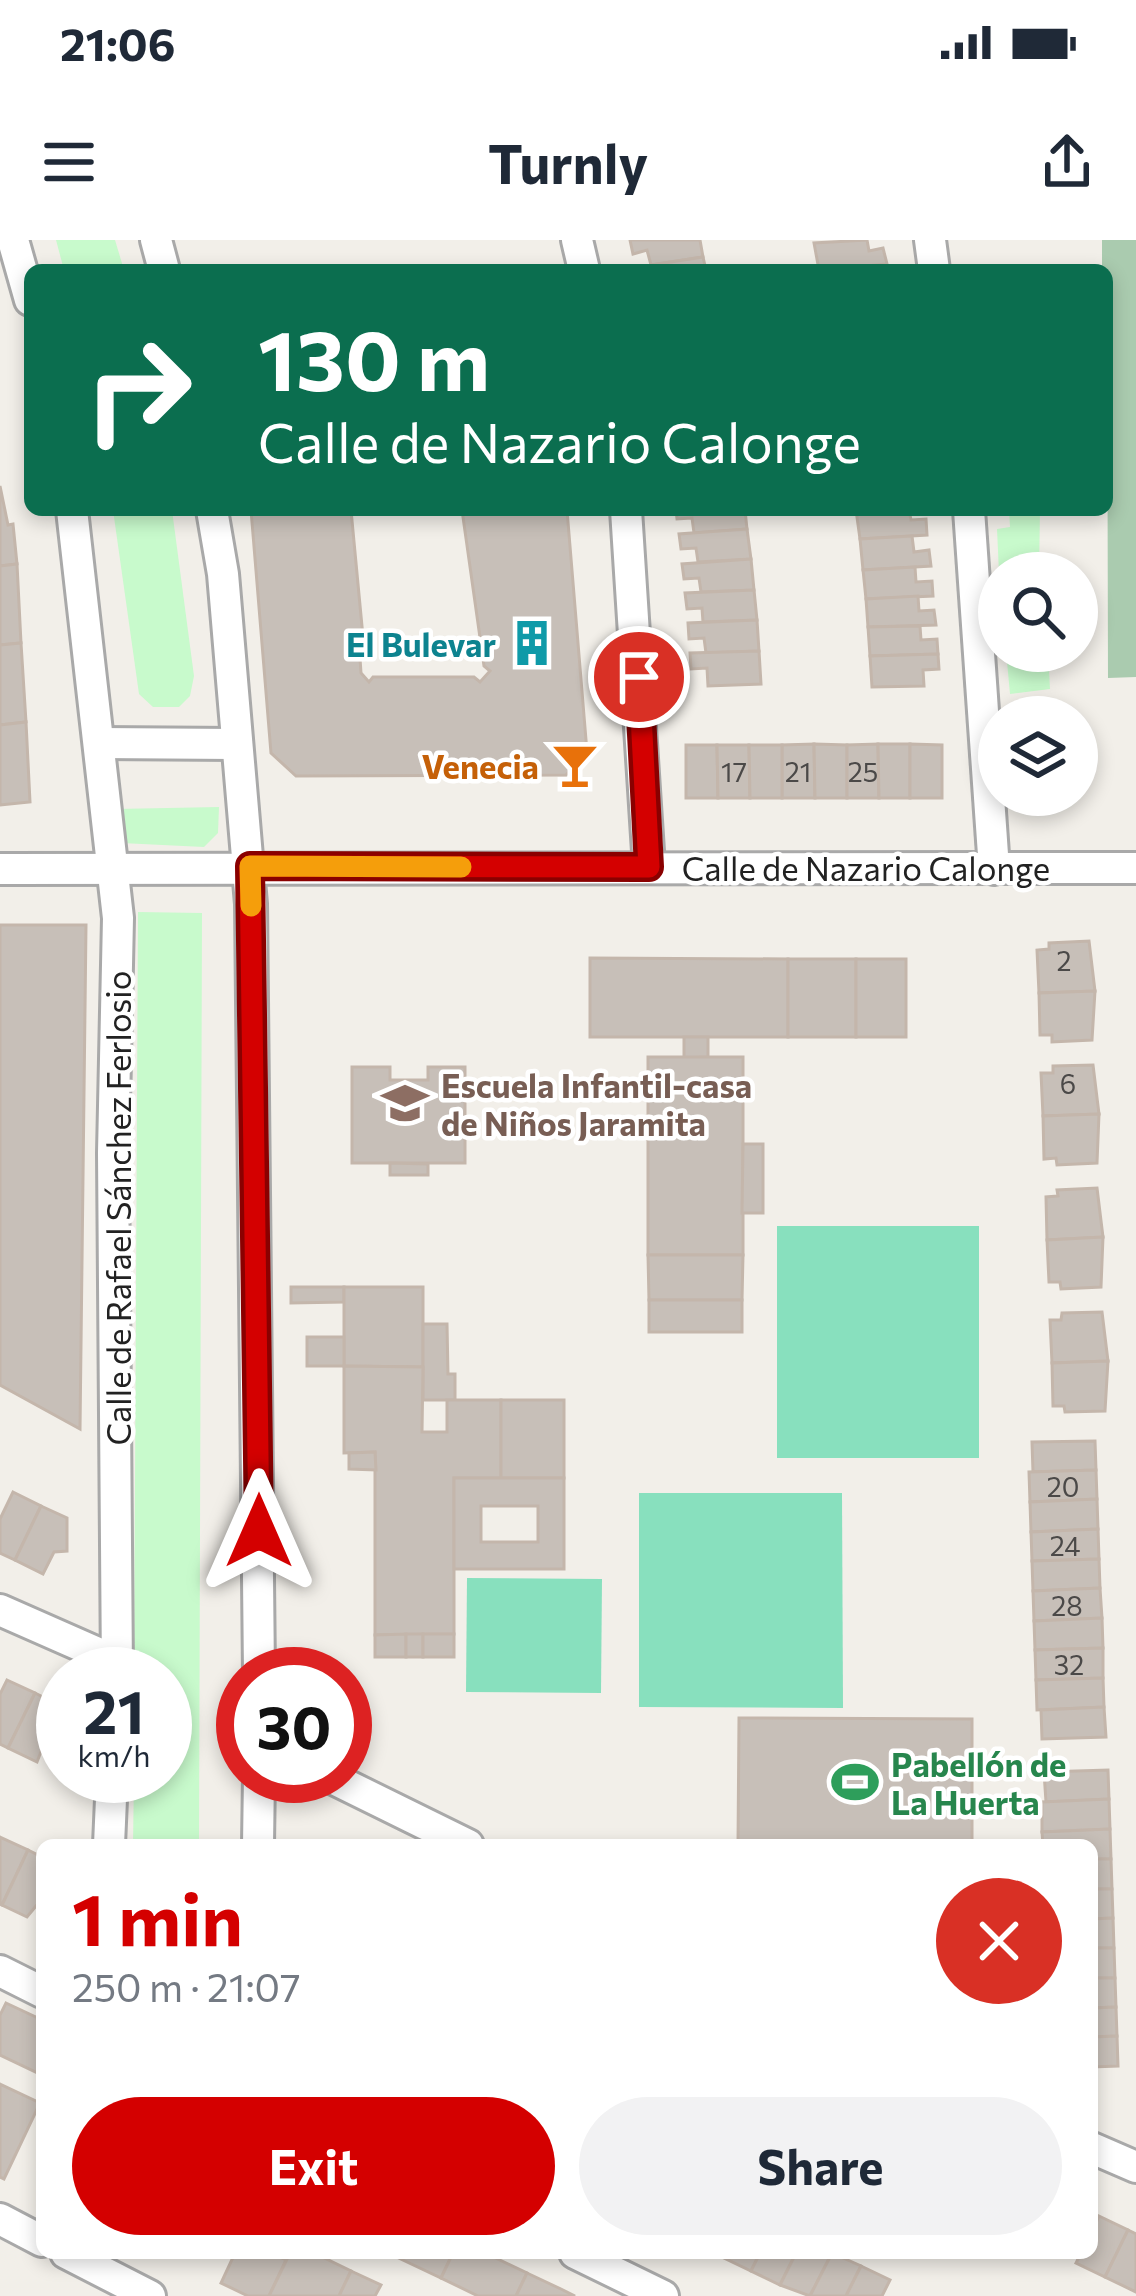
<!DOCTYPE html>
<meta charset="utf-8">
<style>
body{margin:0;font-family:Commissioner,sans-serif;background:#f2f2f3;color:#1f2937;height:100vh;display:flex;flex-direction:column;font-size:45px;white-space:nowrap}
*{box-sizing:border-box;margin:0}
p{font-size:39px;color:#747a83}
.icon{flex:none;width:66px;height:66px;fill:none;stroke:currentColor;stroke-width:2;stroke-linecap:round;stroke-linejoin:round}
.map{position:relative;flex:1;overflow:hidden}
.sheet{position:absolute;left:36px;top:1599px;width:1062px;height:420px;display:flex;flex-direction:column;background:#fff;border-radius:18px;box-shadow:0 6px 18px #0003}
.sheet>*{flex:none}
.hud{position:absolute;left:24px;top:24px;width:1089px;height:252px;border-radius:18px;box-shadow:0 6px 18px #0003;background:#0b6e4f;color:#fff;overflow:hidden}
.controls{position:absolute;left:978px;top:312px;display:grid;gap:24px}
.controls a{display:grid;place-items:center;width:120px;height:120px;border-radius:50%;background:#fff;box-shadow:0 6px 18px #0003;font-size:60px}
.speed{position:absolute;left:36px;top:1407px;display:flex;gap:24px;font-size:60px;font-weight:700;text-align:center}
.speed>*{display:grid;place-content:center;width:156px;height:156px;border-radius:50%;background:#fff;box-shadow:0 6px 18px #0003;line-height:1}
.speed small{font-size:30px;font-weight:400}
.speed .limit{border:18px solid #d22;background:#fff;color:#111}
.pin{position:absolute;display:grid;place-items:center;width:102px;height:102px;color:#fff;margin:-51px;border:6px solid #fff;border-radius:50%;box-shadow:0 3px 12px #0007}
.me{position:absolute;width:132px;margin:-66px;rotate:0deg;stroke-linejoin:round;filter:drop-shadow(0 0 9px #0008)}
.turn{display:flex;align-items:center;gap:42px;height:252px;padding:0 36px;font-size:54px}
.turn .icon{width:156px;height:156px;stroke-width:2.5}
.turn b{display:block;font-size:84px;line-height:102px}
.round{display:grid;place-items:center;flex:none;width:126px;height:126px;border-radius:63px;background:#f2f2f3}
.summary{display:flex;align-items:center;justify-content:space-between;height:204px;padding:0 36px}
h1{font-size:72px;font-weight:700;line-height:90px;color:#d40000}
.button{display:flex;gap:24px;margin-top:auto;padding:24px 36px}
.button a{flex:1;height:138px;border-radius:72px;background:#d40000;color:#fff;font-size:48px;font-weight:700;line-height:138px;text-align:center}
.button a+a{background:#f2f2f3;color:#1f2937}
.status{display:flex;justify-content:space-between;align-items:center;height:84px;padding:0 60px;background:#fff;direction:ltr}
.status svg{height:33px;fill:currentColor}
header{display:flex;justify-content:space-between;align-items:center;height:156px;padding:0 36px;background:#fff;font-size:54px;font-weight:700}
.map>svg:first-child{display:block}
.cemetery{fill:#aacbaf}
.park{fill:#c8facc}
.pitch{fill:#88e0be}
.building{fill:#c7bfb8;stroke:#c4b6ab;stroke-width:3;fill-rule:evenodd}
.lines{fill:none;stroke-linecap:round;stroke-linejoin:round}
.minor-casing{stroke:#a9a9a9;stroke-width:36}
.minor{stroke:#fff;stroke-width:30}
.route-casing{stroke:#8a0000;stroke-width:30}
.route{stroke:#d40000;stroke-width:21}
.slow{stroke:#f59e0b;stroke-width:21}
.labels{text-anchor:middle;dominant-baseline:central;stroke-width:9;stroke-linejoin:round;paint-order:stroke}
.number-label{font-size:27px;fill:#4b4948}
.culture-label{font-size:33px;font-weight:bold;fill:#0d838f;stroke:#fff;text-anchor:end}
.food-label{font-size:33px;font-weight:bold;fill:#c56008;stroke:#fff;text-anchor:end}
.street-label{font-size:33px;fill:#222;stroke:#fff}
.education-label{font-size:33px;font-weight:bold;fill:#785e54;stroke:#fff;text-anchor:start}
.leisure-label{font-size:33px;font-weight:bold;fill:#27864d;stroke:#fff;text-anchor:start}
</style>
<div class="status"><b>21:06</b><svg viewBox="0 0 49 12"><path d="M0 12V9h3v3zM5 12V6h3v6zM10 12V3h3v9zM15 12V0h3v12zM26 1h20v11H26zM47 4h2v5h-2z"/></svg></div>
<header><svg class="icon" aria-label="menu" viewBox="0 0 24 24"><path d="M4 6h16M4 12h16M4 18h16"/></svg>Turnly<svg class="icon" aria-label="share" viewBox="0 0 24 24"><path d="M12 15V3M7 8l5-5 5 5M5 13v7h14v-7"/></svg></header>
<div class="map">
<svg width="1136" height="2056" viewBox="0 0 1136 2056">
<rect width="100%" height="100%" fill="#f2efe9"/>
<path class="cemetery" d="M1102,0H1136V437L1108,438L1107,30H1102Z"/>
<g class="park">
<path d="M56,0H115L124,30H64Z"/>
<path d="M113,270H172L194,436L190,456L179,467H153L139,454Z"/>
<path d="M1009,270H1040L1039,333H999L997,289L1010,287Z"/>
<path d="M1006,411H1048L1050,449L1010,454Z"/>
<path d="M219,567L218,593L204,607L121,603L115,569Z"/>
<path d="M138,672L202,673L199,1605H133L134,1536H165V1434H134Z"/>
</g>
<g class="pitch">
<rect x="777" y="986" width="202" height="232"/>
<path d="M639,1253H842L843,1468L639,1467Z"/>
<path d="M467,1338L602,1339L601,1453L466,1452Z"/>
</g>
<g class="building">
<path d="M630,0H700L703,17L651,25L647,10L633,14Z"/>
<path d="M867,0L869,11L883,8L887,24L819,30L814,3Z"/>
<path d="M703,17L706,30H652L651,25Z"/>
<path d="M0,246L8,285L13,284L17,324L0,326Z"/>
<path d="M251,270H351L365,418H360L361,433L369,442L373,437H474L480,442L490,431L484,426L462,270H567L587,512L566,535L296,536L271,513Z"/>
<path d="M676,270H745L747,289L694,293L692,278L677,279Z"/>
<path d="M856,270H909L911,280L926,279L927,295L860,299Z"/>
<path d="M747,289L751,319L698,322L696,308L681,309L679,294Z"/>
<path d="M912,296L914,312L929,310L931,326L863,330L860,299Z"/>
<path d="M751,319L754,350L701,352L699,338L684,339L682,324Z"/>
<path d="M17,324L21,403L0,405V326Z"/>
<path d="M915,327L916,342L932,341L933,356L866,359L863,330Z"/>
<path d="M754,350L757,380L703,382L702,368L687,369L685,353Z"/>
<path d="M918,356L919,371L934,370L936,385L868,387L866,359Z"/>
<path d="M757,380L759,411L706,413L704,398L689,399L688,383Z"/>
<path d="M920,386L921,400L937,399L938,414L870,416L868,387Z"/>
<path d="M21,403L26,482L0,485V405Z"/>
<path d="M759,411L761,444L708,446L707,428L691,429L690,413Z"/>
<path d="M938,414L939,429L923,430L924,446L872,447L870,416Z"/>
<path d="M26,482L30,562L0,565V485Z"/>
<path d="M814,504L815,558H782V505Z"/>
<path d="M814,504L847,505V558H815Z"/>
<path d="M878,504L879,558H847V505Z"/>
<path d="M878,504H910V558H879Z"/>
<path d="M910,504L942,505V558H910Z"/>
<path d="M686,505H717L718,558H686Z"/>
<path d="M717,505H749L750,558H718Z"/>
<path d="M749,505H782V558H750Z"/>
<path d="M0,685H86L80,1189L0,1145Z"/>
<path d="M1089,701L1095,751L1039,753L1037,710L1049,709V703Z"/>
<path d="M590,718L788,719V797H590Z"/>
<rect x="788" y="719" width="68" height="78"/>
<rect x="856" y="719" width="50" height="78"/>
<path d="M1095,751L1092,800L1052,802V795H1040L1039,753Z"/>
<path d="M684,797H708V817L684,818Z"/>
<rect x="648" y="817" width="95" height="198"/>
<path d="M1093,825L1099,874L1043,876L1041,833H1053V826Z"/>
<path d="M352,827H390V840H428V827H465V923H352Z"/>
<path d="M1099,874L1097,923L1057,925L1056,918L1044,919L1043,876Z"/>
<path d="M743,904H763V973H742Z"/>
<path d="M390,923L428,924V935H390Z"/>
<path d="M1097,948L1103,997L1047,1000L1046,957L1058,956L1057,950Z"/>
<path d="M1103,997L1101,1047L1061,1049L1060,1042H1049L1047,1000Z"/>
<path d="M648,1015H743L742,1060H649Z"/>
<path d="M291,1047H344V1062L291,1063Z"/>
<path d="M344,1047H423V1127L344,1126Z"/>
<rect x="649" y="1060" width="93" height="32"/>
<path d="M1102,1072L1108,1121L1052,1123L1050,1080H1061L1062,1073Z"/>
<path d="M423,1084H447L448,1134H455V1160H423Z"/>
<rect x="307" y="1097" width="37" height="29"/>
<path d="M1108,1121L1105,1171L1065,1172L1064,1166H1053L1052,1123Z"/>
<path d="M344,1126L423,1127L422,1192H447V1160H501V1238H454V1394L375,1395V1212L344,1213Z"/>
<rect x="501" y="1160" width="63" height="78"/>
<path d="M1095,1201L1096,1230L1033,1232L1032,1202Z"/>
<path d="M375,1212L376,1230L349,1229V1213Z"/>
<path d="M1096,1230L1097,1259L1030,1262L1029,1232Z"/>
<path d="M454,1238H564V1329H454ZM481,1266H538V1302H481Z"/>
<path d="M13,1252L41,1266L15,1320L0,1313V1279Z"/>
<path d="M1097,1259L1098,1289L1031,1292L1030,1262Z"/>
<path d="M41,1266L67,1278V1311L54,1312L43,1334L15,1320Z"/>
<path d="M1098,1289L1099,1319L1032,1321L1031,1292Z"/>
<path d="M1099,1319L1100,1348L1033,1351L1032,1321Z"/>
<path d="M1100,1348L1102,1378L1034,1381L1033,1351Z"/>
<path d="M1102,1378L1103,1408L1035,1410L1034,1381Z"/>
<path d="M406,1394V1417H375V1395Z"/>
<rect x="406" y="1394" width="17" height="23"/>
<rect x="423" y="1394" width="31" height="23"/>
<path d="M1103,1408V1438L1036,1440L1035,1410Z"/>
<path d="M1103,1438L1104,1467L1037,1470L1036,1440Z"/>
<path d="M7,1440L35,1453L8,1508L0,1504V1454Z"/>
<path d="M35,1453L59,1465L37,1522L8,1508Z"/>
<path d="M1104,1467L1106,1497L1042,1499L1041,1470Z"/>
<path d="M739,1478L972,1479V1605H738Z"/>
<path d="M1108,1530L1109,1559L1046,1562L1044,1532Z"/>
<path d="M1109,1559L1110,1589L1042,1592V1562Z"/>
<path d="M1110,1589L1111,1619H1092V1605H1043L1042,1592Z"/>
<path d="M0,1597L28,1610L2,1665L0,1664Z"/>
<path d="M28,1610L42,1617V1669L36,1666L27,1677L2,1665Z"/>
<path d="M1092,1619H1111L1112,1649H1092Z"/>
<path d="M1092,1649H1112L1113,1678L1092,1679Z"/>
<path d="M1113,1678L1114,1708H1092V1679Z"/>
<path d="M1092,1708H1114L1115,1738H1092Z"/>
<path d="M1092,1738H1115L1116,1767L1092,1768Z"/>
<path d="M6,1763L42,1780V1835L0,1815V1775Z"/>
<path d="M1116,1767L1117,1796L1092,1797V1768Z"/>
<path d="M1117,1796L1118,1826L1092,1827V1797Z"/>
<path d="M0,1844L40,1863L4,1939L0,1937Z"/>
<path d="M1099,1976L1128,1990L1105,2037L1076,2023L1081,2013H1092V1991Z"/>
<path d="M1128,1990L1136,1994V2052L1105,2037Z"/>
<path d="M235,2013H271L286,2020L269,2056H248L221,2043Z"/>
<path d="M290,2013H314L351,2031L339,2056H269Z"/>
<path d="M388,2013H453L441,2038Z"/>
<path d="M453,2013H485L527,2033L516,2056H478L441,2038Z"/>
<path d="M724,2013H760L751,2031L722,2017Z"/>
<path d="M760,2013H796L780,2045L751,2031Z"/>
<path d="M796,2013H832L810,2056L780,2045Z"/>
<path d="M832,2013L861,2026L846,2056H810Z"/>
<path d="M861,2026L890,2040L882,2056H846Z"/>
<path d="M351,2031L381,2045L375,2056H339Z"/>
<path d="M527,2033L561,2049L575,2056H516Z"/>
</g>
<g class="lines">
<defs>
<g id="minor">
<path d="M13,0L30,60"/>
<path d="M156,0L164,30"/>
<path d="M577,0L584,30"/>
<path d="M930,0L934,30"/>
<path d="M72,270L118,678L113,913L117,1434"/>
<path d="M212,270L223,334L251,664L259,1434"/>
<path d="M626,270L649,627"/>
<path d="M969,270L994,629"/>
<path d="M99,503L235,504"/>
<path d="M0,629L1136,628"/>
<path d="M0,1370L118,1422"/>
<path d="M328,1536L468,1605"/>
<path d="M109,1605L112,1536"/>
<path d="M258,1605L259,1536"/>
<path d="M0,1731L42,1752"/>
<path d="M1092,1908L1136,1927"/>
<path d="M0,1979L42,2001"/>
<path d="M66,2013L150,2056"/>
<path d="M575,2013L663,2056"/>
</g>
</defs>
<use href="#minor" class="minor-casing"/>
<use href="#minor" class="minor"/>
</g>
<g class="lines">
<defs>
<path id="route" d="M259,1291L250,626L649,627L639,437"/>
</defs>
<use href="#route" class="route-casing"/>
<use href="#route" class="route"/>
<path class="slow" d="M251,666L250,626L461,627"/>
</g>
<defs>
<symbol id="building-bare" viewBox="-9 -9 18 18"><path d="M-4-6H4V6H1V3H-1V6H-4ZM-2.5-4.3h1.7v1.8h-1.7ZM.8-4.3h1.7v1.8H.8ZM-2.5-1h1.7V.8h-1.7ZM.8-1h1.7V.8H.8Z" fill="#0f9aa8" stroke="#fff" stroke-width="2.5" paint-order="stroke"/></symbol>
<symbol id="bar-bare" viewBox="-9 -9 18 18"><path d="M-6-5H6L.8 .8V4.5H3.5V6h-7V4.5H-.8V.8Z" fill="#e8710a" stroke="#fff" stroke-width="2.5" paint-order="stroke"/></symbol>
<symbol id="school-bare" viewBox="-9 -9 18 18"><path d="M0-5L7-2L0 1L-7-2ZM-4 1L0 2.5L4 1V4Q0 6-4 4Z" fill="#8d6e63" stroke="#fff" stroke-width="2.5" paint-order="stroke"/></symbol>
<symbol id="stadium-bare" viewBox="-9 -9 18 18"><path d="M0-5a6.5 5 0 1 0 0 10a6.5 5 0 1 0 0-10ZM-3.5-1.8h7v3.6h-7Z" fill="#2e9e5b" stroke="#fff" stroke-width="2.5" paint-order="stroke"/></symbol>
</defs>
<g fill-rule="evenodd">
<use href="#building-bare" x="499" y="370" width="66" height="66"/>
<use href="#bar-bare" x="542" y="492" width="66" height="66"/>
<use href="#school-bare" x="372" y="830" width="66" height="66"/>
<use href="#stadium-bare" x="822" y="1509" width="66" height="66"/>
</g>
<g class="labels">
<g class="number-label">
<text x="734" y="531">17</text>
<text x="798" y="531">21</text>
<text x="863" y="531">25</text>
<text x="1064" y="720">2</text>
<text x="1068" y="843">6</text>
<text x="1063" y="1246">20</text>
<text x="1065" y="1305">24</text>
<text x="1067" y="1365">28</text>
<text x="1069" y="1424">32</text>
</g>
<g class="culture-label">
<text x="496" y="403">El Bulevar</text>
</g>
<g class="food-label">
<text x="539" y="525">Venecia</text>
</g>
<g class="street-label">
<text x="866" y="627">Calle de Nazario Calonge</text>
<text transform="translate(117 968) rotate(-90)">Calle de Rafael Sánchez Ferlosio</text>
</g>
<g class="education-label">
<text x="441" y="844">Escuela Infantil-casa<tspan x="441" dy="38">de Niños Jaramita</tspan></text>
</g>
<g class="leisure-label">
<text x="891" y="1523">Pabellón de<tspan x="891" dy="38">La Huerta</tspan></text>
</g>
</g>
</svg>
<div class="controls">
<a><svg class="icon" aria-label="search" viewBox="0 0 24 24"><circle cx="10" cy="10" r="6"/><path d="M15 15l6 6"/></svg></a>
<a><svg class="icon" aria-label="layers" viewBox="0 0 24 24"><path d="M12 4l9 5-9 5-9-5zM3 14l9 5 9-5"/></svg></a>
</div>
<div class="speed"><div>21<small>km/h</small></div><div class="limit">30</div></div>
<div class="pin" style="left:639px;top:437px;background:#d93025"><svg class="icon" aria-label="arrive" viewBox="0 0 24 24"><path d="M6 21V4h12l-3 4 3 4H6"/></svg></div>
<svg class="me" style="left:259px;top:1291px" viewBox="-20 -20 40 40"><path d="M0-17L14 15 0 8-14 15z" fill="#d40000" stroke="#fff" stroke-width="4"/></svg>
<div class="hud">
<div class="turn"><svg class="icon" aria-label="right" viewBox="0 0 24 24"><path d="M7 20v-9h11M14 6l5 5-5 5"/></svg><div><b>130 m</b>Calle de Nazario Calonge</div></div>
</div>
<section class="sheet">
<div class="summary"><div><h1>1 min</h1><p>250 m · 21:07</p></div><a class="round" style="background:#d93025;color:#fff"><svg class="icon" aria-label="close" viewBox="0 0 24 24"><path d="M6 6l12 12M18 6L6 18"/></svg></a></div>
<div class="button"><a>Exit</a><a>Share</a></div>
</section>
</div>
